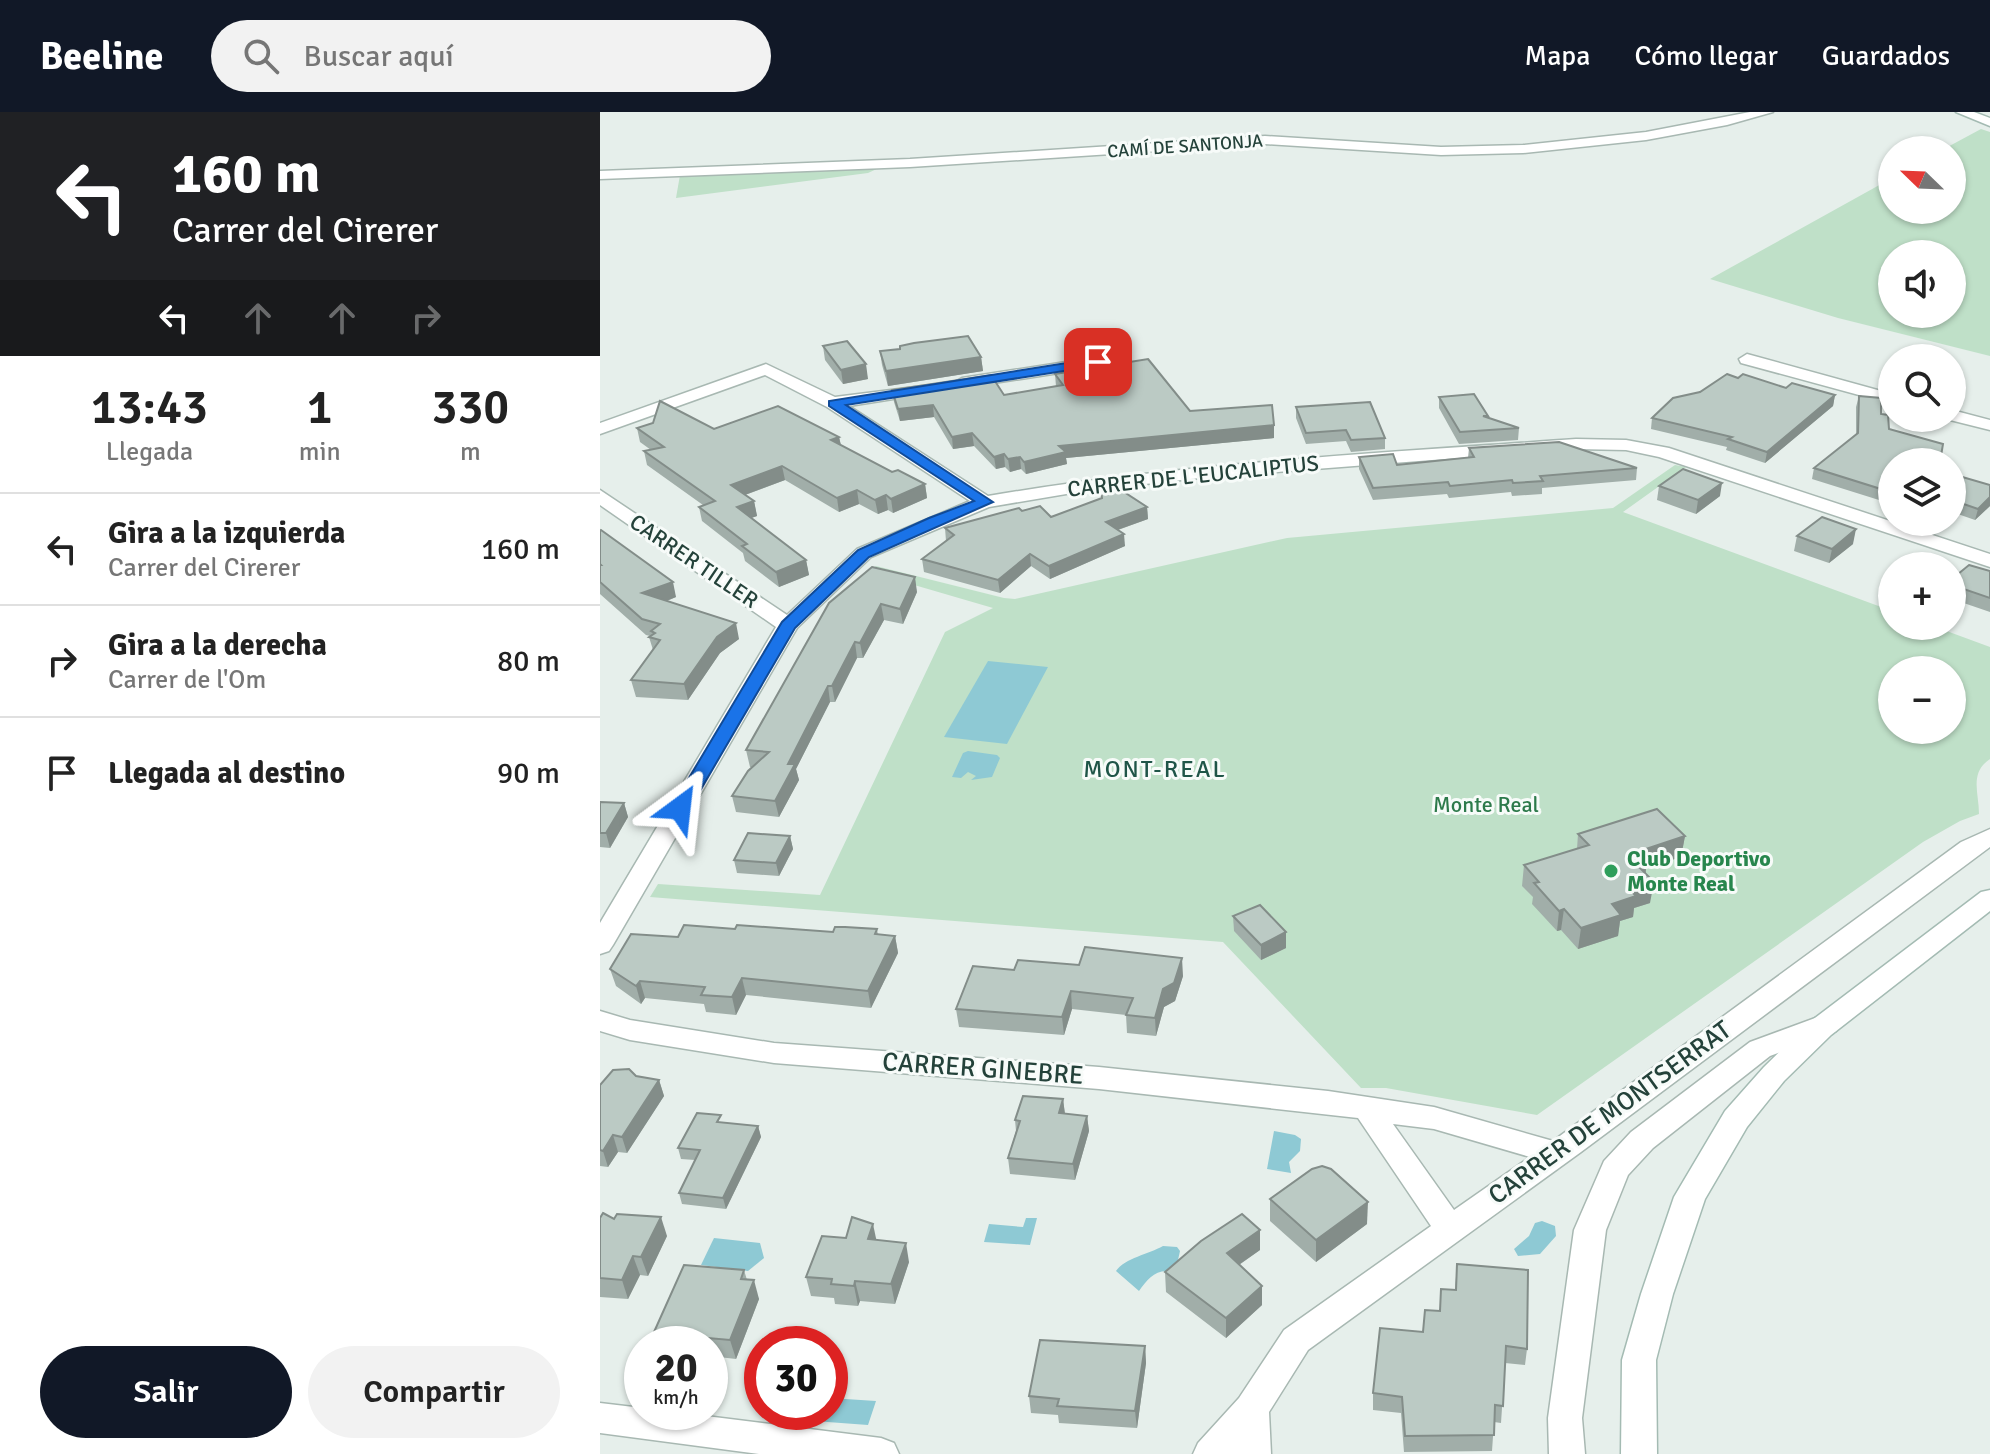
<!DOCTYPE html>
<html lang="es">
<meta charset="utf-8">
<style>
body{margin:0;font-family:Signika,sans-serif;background:#f2f2f2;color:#222;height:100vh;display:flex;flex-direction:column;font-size:30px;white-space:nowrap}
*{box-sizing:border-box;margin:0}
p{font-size:26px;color:#767676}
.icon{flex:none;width:44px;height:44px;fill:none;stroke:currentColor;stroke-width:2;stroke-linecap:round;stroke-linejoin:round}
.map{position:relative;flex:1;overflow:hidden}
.side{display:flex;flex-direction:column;background:#fff;width:600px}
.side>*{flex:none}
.guide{background:#202124;color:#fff;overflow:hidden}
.needle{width:52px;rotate:293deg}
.tools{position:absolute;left:1278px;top:24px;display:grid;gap:16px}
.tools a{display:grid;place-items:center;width:88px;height:88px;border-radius:50%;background:#fff;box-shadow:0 2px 6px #0004;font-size:40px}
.speed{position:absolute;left:24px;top:1214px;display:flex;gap:16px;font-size:40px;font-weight:700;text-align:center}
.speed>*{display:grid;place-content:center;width:104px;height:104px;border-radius:50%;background:#fff;box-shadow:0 2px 6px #0004;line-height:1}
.speed small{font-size:20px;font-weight:400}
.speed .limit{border:12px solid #d22;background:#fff;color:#111}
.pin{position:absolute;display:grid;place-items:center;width:68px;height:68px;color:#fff;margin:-34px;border-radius:16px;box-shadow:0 4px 12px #0006}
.me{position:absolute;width:88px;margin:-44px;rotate:30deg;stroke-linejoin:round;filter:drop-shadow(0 0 6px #0008)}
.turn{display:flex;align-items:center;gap:28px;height:168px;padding:0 40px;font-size:36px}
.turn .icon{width:104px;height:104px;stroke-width:2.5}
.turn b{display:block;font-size:56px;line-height:68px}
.lanes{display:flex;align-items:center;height:76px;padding:0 40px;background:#0003;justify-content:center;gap:40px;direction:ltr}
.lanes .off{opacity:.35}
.eta{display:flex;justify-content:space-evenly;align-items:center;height:136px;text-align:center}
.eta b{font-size:48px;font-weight:600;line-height:56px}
.primary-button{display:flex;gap:16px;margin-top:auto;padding:16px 40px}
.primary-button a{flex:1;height:92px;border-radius:48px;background:#111827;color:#fff;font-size:32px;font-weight:600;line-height:92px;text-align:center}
.primary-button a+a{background:#f2f2f2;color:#222}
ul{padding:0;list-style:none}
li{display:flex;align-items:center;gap:24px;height:112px;padding:0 40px;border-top:2px solid #e0e0e0}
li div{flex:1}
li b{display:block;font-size:30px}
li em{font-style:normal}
header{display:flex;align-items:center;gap:48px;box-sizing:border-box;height:112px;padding:0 40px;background:#111827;color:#fff}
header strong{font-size:38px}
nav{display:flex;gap:44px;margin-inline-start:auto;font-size:28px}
.search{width:560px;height:72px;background:#f2f2f2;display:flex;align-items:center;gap:20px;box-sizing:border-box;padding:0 28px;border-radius:44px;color:#767676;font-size:30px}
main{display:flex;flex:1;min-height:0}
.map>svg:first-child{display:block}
.green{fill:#bfe0c8;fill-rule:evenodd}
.water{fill:#8ec9d4}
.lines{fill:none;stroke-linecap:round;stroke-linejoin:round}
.minor-casing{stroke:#a8b8b2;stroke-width:3}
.secondary-casing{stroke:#a4bbb3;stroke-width:3}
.minor{fill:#fff;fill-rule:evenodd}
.secondary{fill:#fff;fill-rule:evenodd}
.wall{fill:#a1aea9}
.shaded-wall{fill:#838d89}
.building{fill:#bbcac4;stroke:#838d89;stroke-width:2}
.route{fill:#1a73e8;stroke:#114b97;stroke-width:2}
.leisure-dot{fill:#2e9e5b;stroke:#f7fbf9;stroke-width:3}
.labels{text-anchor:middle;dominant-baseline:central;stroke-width:6;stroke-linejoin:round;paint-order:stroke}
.far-street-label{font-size:18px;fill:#24423a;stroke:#f7fbf9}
.street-label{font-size:22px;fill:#24423a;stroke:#f7fbf9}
.park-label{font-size:22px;fill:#2d7a4b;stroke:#f7fbf9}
.leisure-label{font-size:22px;font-weight:bold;fill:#27864d;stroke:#f7fbf9;text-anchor:start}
.neighbourhood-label{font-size:24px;letter-spacing:2px;fill:#1f5548;stroke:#f7fbf9}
.near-street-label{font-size:26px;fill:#24423a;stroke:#f7fbf9}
</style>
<header>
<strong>Beeline</strong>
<div class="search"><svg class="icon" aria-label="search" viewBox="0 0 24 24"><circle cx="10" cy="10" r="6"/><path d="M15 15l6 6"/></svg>Buscar aquí</div>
<nav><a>Mapa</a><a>Cómo llegar</a><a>Guardados</a></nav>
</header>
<main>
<section class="side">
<div class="guide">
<div class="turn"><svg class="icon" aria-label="left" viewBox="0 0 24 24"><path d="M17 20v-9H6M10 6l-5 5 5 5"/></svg><div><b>160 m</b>Carrer del Cirerer</div></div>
<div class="lanes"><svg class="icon" aria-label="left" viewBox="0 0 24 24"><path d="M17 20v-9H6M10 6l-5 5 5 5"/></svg><svg class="icon off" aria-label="ahead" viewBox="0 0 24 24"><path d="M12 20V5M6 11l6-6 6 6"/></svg><svg class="icon off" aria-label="ahead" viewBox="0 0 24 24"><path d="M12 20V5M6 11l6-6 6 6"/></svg><svg class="icon off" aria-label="right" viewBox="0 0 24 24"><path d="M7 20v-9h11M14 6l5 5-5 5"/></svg></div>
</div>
<div class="eta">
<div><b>13:43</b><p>Llegada</p></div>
<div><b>1</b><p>min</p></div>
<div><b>330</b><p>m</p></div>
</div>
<ul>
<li><svg class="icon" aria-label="left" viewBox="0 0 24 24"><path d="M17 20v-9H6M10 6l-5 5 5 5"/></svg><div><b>Gira a la izquierda</b><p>Carrer del Cirerer</p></div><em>160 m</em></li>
<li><svg class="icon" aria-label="right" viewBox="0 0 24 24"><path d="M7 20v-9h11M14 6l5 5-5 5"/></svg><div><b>Gira a la derecha</b><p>Carrer de l'Om</p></div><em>80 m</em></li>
<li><svg class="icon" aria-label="arrive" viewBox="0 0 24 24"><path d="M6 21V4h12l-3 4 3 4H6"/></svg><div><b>Llegada al destino</b></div><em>90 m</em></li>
</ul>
<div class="primary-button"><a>Salir</a><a>Compartir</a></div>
</section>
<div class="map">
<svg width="1390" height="1342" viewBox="0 0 1390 1342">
<rect width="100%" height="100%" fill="#e6efeb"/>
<g class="green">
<path d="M1381,17L1390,20V244L1238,206L1110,167L1292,66V98H1352V38H1342ZM1352,142V202H1292V142Z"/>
<path d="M281,55L268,61L76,86L80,63Z"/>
<path d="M1075,353L1086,355L1023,400L1292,499V514H1333L1390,535V647C1369,661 1379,681 1379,702L1360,709L1323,730L937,1003L786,976H761L623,830L50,785L58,772L220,783L345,520L393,496L280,463L264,462L276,454L404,486L415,487L687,426L1013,396ZM1292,558H1352V618H1292Z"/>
</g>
<g class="water">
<path d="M388,549L448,555L407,632L344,625Z"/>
<path d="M368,639L397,643L400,646L392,665L371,668L376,664L368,660L361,666L352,665L363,641Z"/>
<path d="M674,1019L695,1023L701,1027L700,1039L689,1050L691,1061L667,1057Z"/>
<path d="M426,1106H437L430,1133L384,1130L389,1112L423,1115Z"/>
<path d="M942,1109L955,1114L956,1124L940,1142L918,1144L914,1137L929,1124L935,1111Z"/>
<path d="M114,1126L160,1131L164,1146L148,1159L101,1153Z"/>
<path d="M563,1134L577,1135L580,1139L578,1148L566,1159C554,1159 546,1169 539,1179L516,1159C525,1146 549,1142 563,1134Z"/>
<path d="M230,1286L276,1289L268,1313L214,1309L217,1300H230Z"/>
</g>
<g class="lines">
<defs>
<g id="minor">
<path d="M1150,0H1173L1127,13L1046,28L923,41L841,43L665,32L310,55L0,67V59L310,47L665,24L841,35L923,33L1046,20Z"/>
<path d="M1147,242L1292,282V292L1141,251L1139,247Z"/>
<path d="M498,245L506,250L504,254L362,276L353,271L362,266Z"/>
<path d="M166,252L235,285L331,273L334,277L331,281L249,294L388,384C583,351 780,341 976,327L1026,328L1069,336L1390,442V455L1059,345L1026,338L976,337L600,366L490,378L389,395L271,445L197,516L13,833L9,839L0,842V811L176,515L0,393V378L187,503L257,437L370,389L227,295L165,263L0,322V311Z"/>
<path d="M1352,298L1390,308V318L1346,307L1352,306Z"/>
<path d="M1390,717V735L981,1040L708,1238L669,1300L671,1342H593L598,1331L639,1286L684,1218L831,1114L758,1006L499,977L174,951L30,928L0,919V899L30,908L174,931L499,955L728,979L834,995L953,1029L1361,730ZM793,1012L834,1017L930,1045L854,1098Z"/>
<path d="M1226,902L1236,905L1240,912L1236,919L1170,944L1053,1036L1028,1063L1006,1118L982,1306L985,1342H949L948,1306L974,1118L1004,1049L1031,1020L1150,930Z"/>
<path d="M0,1291L42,1296V1300H74L281,1326L294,1331L299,1342H159L0,1321Z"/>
</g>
<g id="secondary">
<path d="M1356,0H1374L1390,6V14Z"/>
<path d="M1390,778V799L1231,923L1184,969L1147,1015L1105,1087L1073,1182L1056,1248L1057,1342H1021L1022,1248L1041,1182L1074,1085L1125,999L1164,955L1211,909L1381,780Z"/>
</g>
</defs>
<use href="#minor" class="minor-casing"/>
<use href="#secondary" class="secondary-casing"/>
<use href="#minor" class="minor"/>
<use href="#secondary" class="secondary"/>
</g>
<g class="wall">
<path d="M223,234L268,267L243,272L225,248Z"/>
<path d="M300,237L381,245L383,259L288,274L282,253L280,239Z"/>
<path d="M455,262L590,299L674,313V326L466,346L467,352L426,362L421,357L410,360L405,355L396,357L374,334L353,337L334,305L300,309L294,290L292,278L404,283L456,274Z"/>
<path d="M1138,266L1186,276L1235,283L1233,294L1165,351L1126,338L1127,335L1051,317L1052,306L1100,280Z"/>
<path d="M1259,284L1281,302L1289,317L1292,350V379L1290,378L1279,388L1212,367L1214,356L1256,323V295Z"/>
<path d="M839,285L888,304L887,306L919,316L918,328L859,332L839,296Z"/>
<path d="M696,295L785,326V337L751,340L746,329L706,332L696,306Z"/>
<path d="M37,316L114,317L239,325L241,333L292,360L325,372L327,386L293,401L288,398L278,402L259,392L239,400L185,368L145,383L154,389L157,404L151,406L206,448L209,463L179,475L145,449L143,441L102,409L99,395L103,393L47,353L44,339L51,338L40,330Z"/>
<path d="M869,336L1037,356L1036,368L942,376V382L912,384L911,380L849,386L847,382L773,388L759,357V345L797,353L868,346Z"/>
<path d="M1352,362L1390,373V394L1375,408L1352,400Z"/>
<path d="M1059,374L1120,384L1096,402L1057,388Z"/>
<path d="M501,378L547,395L548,407L518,418L525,434L450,467L431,454L400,481L324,460L322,447L346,429L345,416L422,399L451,405L501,386Z"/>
<path d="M0,419L76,485L67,489L139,527L120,541L88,588L36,585L31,568L53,538L49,525L50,524L46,523L0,482Z"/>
<path d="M1197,424L1253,432L1229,451L1194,439Z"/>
<path d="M1390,459V500L1352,487V467Z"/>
<path d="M317,480L303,512L284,508L263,546H257L235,590H230L196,657L199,668L179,705L136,700L132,684L152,655H150L146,638L229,491Z"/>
<path d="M0,690L24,691L28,705L10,736L0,735Z"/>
<path d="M978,722L1085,724L1081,745L1046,756V762L1050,791L1034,796L1033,805L1020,809L1018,824L978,837L961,818L957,819L932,792L933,785L922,774L924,753L977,737Z"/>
<path d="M190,724L193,737L179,764L137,761L134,748Z"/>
<path d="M633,804L686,836L661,848L634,819Z"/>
<path d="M135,817L233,820L277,817L278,823L295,824L298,841L271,896L146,883L136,903L106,900L104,892L45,886L41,892L16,874L10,857L78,825Z"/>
<path d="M414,858L583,864L575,889L564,895L556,924L527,921L526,903L472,897L464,923L359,915L356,897Z"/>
<path d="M36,964L59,968L64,984L27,1041L18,1040L8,1055L0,1054V973Z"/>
<path d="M463,987L465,1002L487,1004L489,1019L475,1068L410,1062L408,1046L416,1019L415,1008Z"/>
<path d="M123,1011L158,1014L161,1025L126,1097L82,1092L79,1081L95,1048L81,1047L78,1036Z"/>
<path d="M670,1087L767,1112L716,1150L670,1109Z"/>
<path d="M0,1106L14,1107L67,1124L48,1164L40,1163L28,1187L0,1185Z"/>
<path d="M276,1128L309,1150L295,1192L260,1189L258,1194L235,1192L234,1186L211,1184L206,1165Z"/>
<path d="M660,1138L639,1153L662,1174V1193L626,1226L566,1180L565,1160Z"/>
<path d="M857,1152L927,1237L925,1253L905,1251L901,1311L894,1310L892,1339L804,1340L801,1301L773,1298V1281L855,1178Z"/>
<path d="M144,1158L147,1168L159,1187L136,1247L110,1244V1232H51L50,1229Z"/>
<path d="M545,1234L546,1251L537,1316L459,1311L458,1303L431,1301L429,1284Z"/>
</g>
<g class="shaded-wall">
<path d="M381,245L383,259L288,274L286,259Z"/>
<path d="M266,252L268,267L243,272L241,258Z"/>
<path d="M1235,283L1233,294L1165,351L1167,340Z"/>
<path d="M333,293L334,305L300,309L298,297Z"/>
<path d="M674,313V326L466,346L467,352L426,362L424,350L459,334Z"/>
<path d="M372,321L374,334L353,337L352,325Z"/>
<path d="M239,325L242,339L231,328Z"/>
<path d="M404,342L405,355L396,357L394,345Z"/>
<path d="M420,345L421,357L410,360L408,347Z"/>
<path d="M182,354L185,368L134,387L131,373Z"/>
<path d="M1292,367L1290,378L1279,388L1281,377Z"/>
<path d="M1122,371L1120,384L1096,402L1098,388Z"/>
<path d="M325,372L327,386L293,401L291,387Z"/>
<path d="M257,378L259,392L239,400L237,386Z"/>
<path d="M286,383L288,398L278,402L275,388Z"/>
<path d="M1390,385V394L1375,408L1378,397Z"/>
<path d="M154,389L157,404L140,410L137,395Z"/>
<path d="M547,395L548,407L506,422V410Z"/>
<path d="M1256,417L1253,432L1229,451L1232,437Z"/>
<path d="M524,422L525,434L450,467L449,454Z"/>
<path d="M430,442L431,454L400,481L398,468Z"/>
<path d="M206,448L209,463L179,475L176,460Z"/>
<path d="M315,465L317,480L303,512L300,497Z"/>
<path d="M73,470L76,485L46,497L42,481Z"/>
<path d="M281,492L284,508L263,546L260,531Z"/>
<path d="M136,511L139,527L120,541L88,588L84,572L117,525Z"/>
<path d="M255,530L257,546L235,590L232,574Z"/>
<path d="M228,574L230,590L196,657L199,668L179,705L175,689L188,652Z"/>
<path d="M24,691L28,705L10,736L6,721Z"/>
<path d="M190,724L193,737L179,764L176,751Z"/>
<path d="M1085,724L1081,745L1046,756L1045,767L1035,751L1040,739Z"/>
<path d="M1054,770L1050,791L1034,796L1033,805L1020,809L1018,824L978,837L981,816L1030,778Z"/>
<path d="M964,797L961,818L957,819L959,799Z"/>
<path d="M686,820V836L661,848V833Z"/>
<path d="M295,824L298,841L271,896L268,879Z"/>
<path d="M582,846L583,864L575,889L564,895L556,924L555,906L563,877Z"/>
<path d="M142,866L146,883L136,903L132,885Z"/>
<path d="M40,869L45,886L41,892L36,874Z"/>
<path d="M471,879L472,897L464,923L462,905Z"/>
<path d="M59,968L64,984L27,1041L22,1025Z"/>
<path d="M463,987L465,1003L459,1001Z"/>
<path d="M487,1004L489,1019L475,1068L473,1052Z"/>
<path d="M158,1014L161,1025L126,1097L123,1086Z"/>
<path d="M13,1023L18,1040L8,1055L3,1039Z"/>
<path d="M768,1090L767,1112L716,1150V1128Z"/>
<path d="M61,1105L67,1124L48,1164L41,1145Z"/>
<path d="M273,1112L277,1131L268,1127Z"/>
<path d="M660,1118V1138L627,1161V1141Z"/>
<path d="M306,1131L309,1150L295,1192L291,1172Z"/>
<path d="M33,1144L40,1163L28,1187L22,1168Z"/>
<path d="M154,1168L159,1187L136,1247L130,1228Z"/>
<path d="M255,1169L260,1189L258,1194L254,1174Z"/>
<path d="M662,1174V1193L626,1226V1206Z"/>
<path d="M86,1224L89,1232H83Z"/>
<path d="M545,1234L546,1251L537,1316L535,1299Z"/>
</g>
<g class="building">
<path d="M368,224L381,245L286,259L280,239L300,237V234L314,231Z"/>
<path d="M247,229L266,252L241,258L223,234Z"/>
<path d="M548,247L590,299L672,293L674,313L459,334L466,340L424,350L420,345L408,347L404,342L394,345L372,321L352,325L333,293L298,297L292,278L391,263L404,283L463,273L455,262Z"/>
<path d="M1127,262L1138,266L1143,262L1186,276L1192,271L1235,283L1167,340L1128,327L1132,325L1052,306L1073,286L1100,280Z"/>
<path d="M874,282L888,304H883L919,316L860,320L839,285Z"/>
<path d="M1259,284L1281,286V302L1288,303L1289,317L1343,332L1340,350H1292V367L1281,377L1214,356L1258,321Z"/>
<path d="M60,289L114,317L178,294L239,325L231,328L292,360L298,358L325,372L291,387L286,383L275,388L257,378L237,386L182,354L131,373L154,389L137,395L206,448L176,460L142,434L147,432L99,395L115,389L44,339L64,335L37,316L53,311Z"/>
<path d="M770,290L785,326L751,328L746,318L706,321L696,295Z"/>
<path d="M959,330L1037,356L940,364L943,369L913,371L912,368L850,374L848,370L773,376L759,345L793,342L797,353L874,345L869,336Z"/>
<path d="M1083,357L1122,371L1098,388L1059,374Z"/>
<path d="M1352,362L1390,373V385L1378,397L1352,388Z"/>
<path d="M501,378L524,380L547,395L506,410L524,422L449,454L430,442L398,468L322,447L354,423L345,416L419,396L422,399L440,394L451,405L502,386Z"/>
<path d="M1222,405L1256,417L1232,437L1197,424Z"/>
<path d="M1,418L73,470L42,481L136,511L117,525L84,572L31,568L60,528L49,525L55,521L51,519L60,512L42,507L0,470V453H1L0,452V419Z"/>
<path d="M1369,453L1390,459V486L1352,473V467Z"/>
<path d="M272,455L315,465L300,497L281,492L260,531L255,530L232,574H228L188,652H195L175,689L132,684L148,659L169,640L146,638L229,491Z"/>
<path d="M0,690L24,691L6,721H0Z"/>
<path d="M1057,697L1085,724L1040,739L1048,747L1035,751L1054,770L1030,778L1036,784L1012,792L1021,803L981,816L964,797L959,799L934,771L939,770L924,753L989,733L978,722Z"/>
<path d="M148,721L190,724L176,751L134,748Z"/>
<path d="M660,793L686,820L661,833L633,804Z"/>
<path d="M84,813L135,817L137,813L233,820L235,815H245L277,817L275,822L295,824L268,879L142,866L132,885L101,883L105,875L40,869L36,874L10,857L31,822L78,825Z"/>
<path d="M485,835L582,846L574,871L563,877L555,906L526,903L533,886L471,879L462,905L356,897L373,854L414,858L418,848L479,853Z"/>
<path d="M29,957L36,964L59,968L22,1025L13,1023L3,1039L0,1038V973L13,958Z"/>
<path d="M423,984L463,987L459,1001L487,1004L473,1052L408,1046L420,1009L415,1008Z"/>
<path d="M97,1001L121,1003L117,1010L158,1014L123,1086L79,1081L100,1038L78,1036Z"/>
<path d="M722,1054L731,1057L768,1090L716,1128L670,1087L712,1057Z"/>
<path d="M3,1101L14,1107L17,1102L61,1105L41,1145L33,1144L22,1168L0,1166V1106Z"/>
<path d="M642,1102L660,1118L627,1141L662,1174L626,1206L565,1160L601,1129Z"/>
<path d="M252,1105L273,1112L268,1127L306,1131L291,1172L255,1169L254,1174L231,1172L232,1167L206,1165L222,1124L246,1126Z"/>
<path d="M857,1152L928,1158L927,1237L906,1234L903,1294L895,1293L894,1323L805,1324L802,1285L773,1281L780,1216L823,1220L825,1198L840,1199L841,1177L856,1178Z"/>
<path d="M84,1153L144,1158L141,1167L154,1168L130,1228L86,1224L83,1232L50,1229Z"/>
<path d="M440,1228L545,1234L535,1299L457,1294L459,1287L429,1284Z"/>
</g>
<path class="route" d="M498,246L502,247V253L246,293L393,390L269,445L195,516L90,696L80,702L74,700L71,696L182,510L258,438L329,406L374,389L229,294V289Z"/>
<circle class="leisure-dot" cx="1011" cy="759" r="8"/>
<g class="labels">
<g class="far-street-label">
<text transform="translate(585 34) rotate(-4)">CAMÍ DE SANTONJA</text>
</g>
<g class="street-label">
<text transform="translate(593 364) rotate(-6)">CARRER DE L'EUCALIPTUS</text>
<text transform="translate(94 449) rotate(34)">CARRER TILLER</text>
</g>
<g class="park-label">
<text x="886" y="692">Monte Real</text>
</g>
<g class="leisure-label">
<text x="1027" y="746">Club Deportivo<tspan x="1027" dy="25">Monte Real</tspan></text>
</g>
<g class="neighbourhood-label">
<text x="555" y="657">MONT-REAL</text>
</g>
<g class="near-street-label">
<text transform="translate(383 957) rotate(4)">CARRER GINEBRE</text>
<text transform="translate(1010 1001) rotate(-36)">CARRER DE MONTSERRAT</text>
</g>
</g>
</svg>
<div class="tools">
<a><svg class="needle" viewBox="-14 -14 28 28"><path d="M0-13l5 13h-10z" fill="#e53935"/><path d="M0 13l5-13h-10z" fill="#767676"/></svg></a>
<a><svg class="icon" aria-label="sound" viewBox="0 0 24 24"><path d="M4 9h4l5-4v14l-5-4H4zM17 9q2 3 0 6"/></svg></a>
<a><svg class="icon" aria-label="search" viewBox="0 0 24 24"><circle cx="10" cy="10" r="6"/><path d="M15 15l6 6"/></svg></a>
<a><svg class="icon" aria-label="layers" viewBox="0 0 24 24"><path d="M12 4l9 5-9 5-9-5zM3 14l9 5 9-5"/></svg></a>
<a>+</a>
<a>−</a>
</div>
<div class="speed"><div>20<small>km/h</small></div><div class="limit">30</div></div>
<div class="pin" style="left:498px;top:250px;background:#d93025"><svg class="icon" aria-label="arrive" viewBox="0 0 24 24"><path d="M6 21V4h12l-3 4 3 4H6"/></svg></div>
<svg class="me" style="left:80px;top:696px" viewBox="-20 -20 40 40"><path d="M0-17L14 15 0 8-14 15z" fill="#1a73e8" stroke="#fff" stroke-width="4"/></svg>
</div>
</main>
